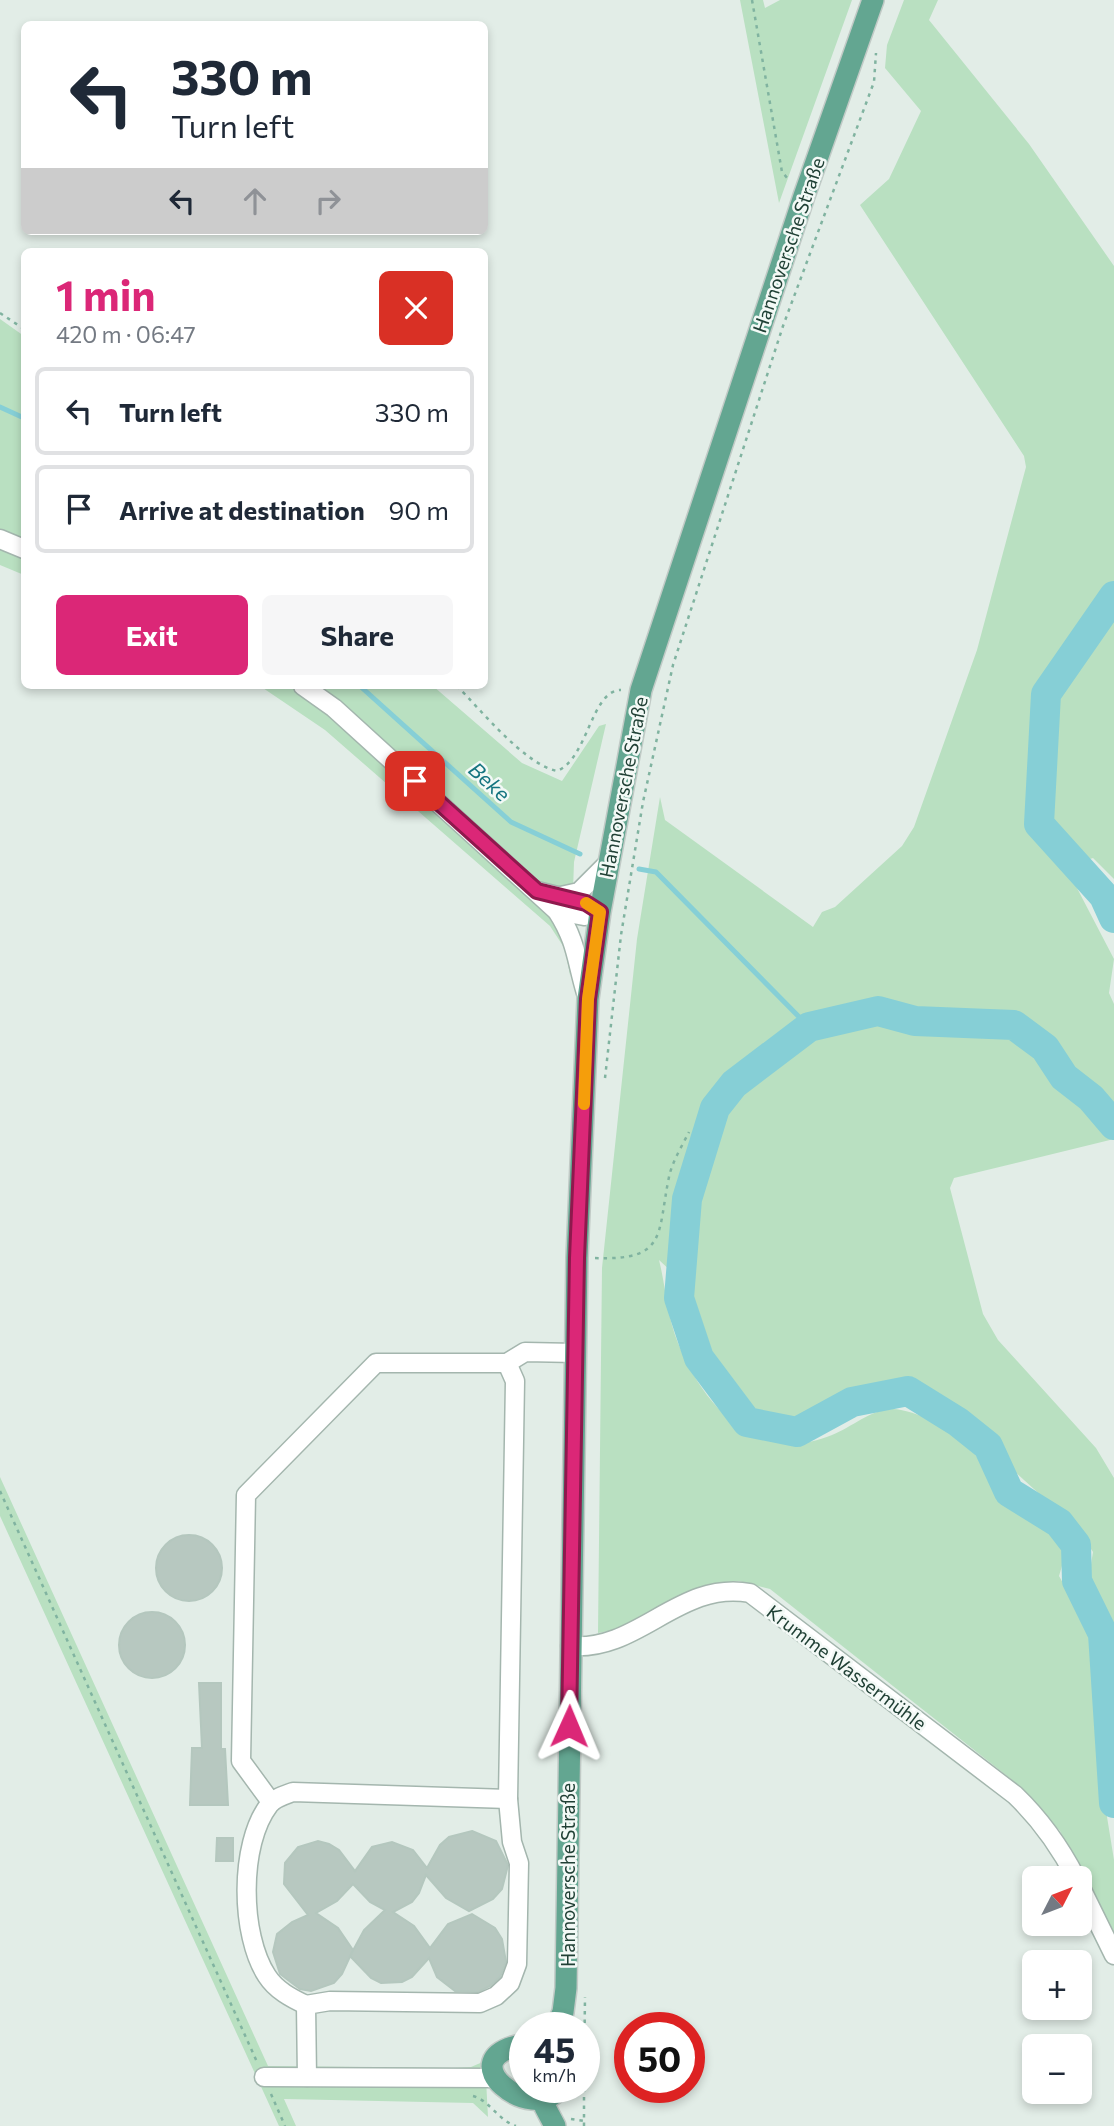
<!DOCTYPE html>
<meta charset="utf-8">
<style>
body{margin:0;font-family:Commissioner,sans-serif;background:#f6f6f7;color:#1f2937;height:100vh;display:flex;flex-direction:column;font-size:26px;white-space:nowrap}
*{box-sizing:border-box;margin:0}
p{font-size:23px;color:#747a83}
.icon{flex:none;width:38px;height:38px;fill:none;stroke:currentColor;stroke-width:2;stroke-linecap:round;stroke-linejoin:round}
.map{position:relative;flex:1;overflow:hidden}
.side{position:absolute;left:21px;top:248px;width:467px;height:441px;display:flex;flex-direction:column;background:#fff;border-radius:10px;box-shadow:0 4px 10px #0003}
.side>*{flex:none}
.banner{position:absolute;left:21px;top:21px;width:467px;height:214px;border-radius:10px;box-shadow:0 4px 10px #0003;background:#fff;color:#1f2937;overflow:hidden}
.needle{width:46px;rotate:48deg}
.tools{position:absolute;left:1022px;top:1866px;display:grid;gap:14px}
.tools a{display:grid;place-items:center;width:70px;height:70px;border-radius:10px;background:#fff;box-shadow:0 4px 10px #0003;font-size:35px}
.speed{position:absolute;left:509px;top:2012px;display:flex;gap:14px;font-size:35px;font-weight:700;text-align:center}
.speed>*{display:grid;place-content:center;width:91px;height:91px;border-radius:50%;background:#fff;box-shadow:0 4px 10px #0003;line-height:1}
.speed small{font-size:18px;font-weight:400}
.speed .limit{border:10px solid #d22;background:#fff;color:#111}
.pin{position:absolute;display:grid;place-items:center;width:60px;height:60px;color:#fff;margin:-30px;border-radius:14px;box-shadow:0 4px 10px #0006}
.me{position:absolute;width:77px;margin:-38px;rotate:1deg;stroke-linejoin:round;filter:drop-shadow(0 0 5px #0008)}
.turn{display:flex;align-items:center;gap:24px;height:147px;padding:0 35px;font-size:32px}
.turn .icon{width:91px;height:91px;stroke-width:2.5}
.turn b{display:block;font-size:49px;line-height:60px}
.lanes{display:flex;align-items:center;height:66px;padding:0 35px;background:#0003;justify-content:center;gap:35px;direction:ltr}
.lanes .off{opacity:.35}
.round{display:grid;place-items:center;flex:none;width:74px;height:74px;border-radius:10px;background:#f6f6f7}
.headline{display:flex;align-items:center;justify-content:space-between;height:119px;padding:0 35px}
h1{font-size:42px;font-weight:700;line-height:52px;color:#db2777}
.action{display:flex;gap:14px;margin-top:auto;padding:14px 35px}
.action a{flex:1;height:80px;border-radius:10px;background:#db2777;color:#fff;font-size:28px;font-weight:700;line-height:80px;text-align:center}
.action a+a{background:#f6f6f7;color:#1f2937}
ul{padding:0;list-style:none}
li{display:flex;align-items:center;gap:21px;height:88px;margin:0 14px 10px;padding:0 21px;border:4px solid #e0e1e3;border-radius:10px}
li div{flex:1}
li b{display:block;font-size:26px}
li em{font-style:normal}
.map>svg:first-child{display:block}
.green{fill:#b9e0c1}
.lines{fill:none;stroke-linecap:round;stroke-linejoin:round}
.stream{stroke:#86cfd6;stroke-width:5}
.river{stroke:#86cfd6;stroke-width:30}
.building{fill:#b7c8c0;stroke:#b4c7be;stroke-width:2}
.minor-casing{stroke:#a4b6ae;stroke-width:21}
.major-casing{stroke:#c1cac6;stroke-width:24}
.path{stroke:#80b3a0;stroke-width:2.5;stroke-dasharray:3.5 5;stroke-linecap:butt}
.minor{stroke:#fff;stroke-width:18}
.major{stroke:#63a691;stroke-width:21}
.route-casing{stroke:#8e194d;stroke-width:18}
.route{stroke:#db2777;stroke-width:12}
.slow{stroke:#f59e0b;stroke-width:12}
.labels{text-anchor:middle;dominant-baseline:central;stroke-width:5;stroke-linejoin:round;paint-order:stroke}
.street-label{font-size:19px;fill:#204035;stroke:#f3f9f6}
.water-label{font-size:21px;font-style:italic;fill:#167580;stroke:#f3f9f6}
</style>
<div class="map">
<svg width="1114" height="2126" viewBox="0 0 1114 2126">
<rect width="100%" height="100%" fill="#e2ede7"/>
<g class="green">
<path d="M740,0H763L765,8L780,0H852L779,203Z"/>
<path d="M904,0H938L929,20L1029,144L1114,266V879L1093,858L1066,867L1114,959L1109,993L1114,1004V1139L954,1178L950,1188L983,1314L998,1340L1096,1448L1114,1478V1631L1112,1633L1088,1582L1093,1552L1078,1529L1014,1471L1003,1444L929,1389L908,1384L851,1394L797,1420L755,1414L711,1359L689,1310L685,1284L659,1260C666,1288 667,1316 678,1343C704,1407 757,1466 832,1435C853,1427 877,1404 901,1410C930,1416 964,1435 980,1461C986,1470 988,1481 995,1488C1009,1501 1026,1507 1040,1518C1050,1527 1058,1541 1066,1552L1059,1576L1093,1636L1096,1749L1114,1860V1940L1060,1831L1016,1783L770,1589L739,1581L706,1585L624,1628L598,1633L602,1268L637,939L660,797L665,820L813,927L822,912L835,907L902,846L914,827L977,650L1026,467L1024,456L860,205L889,179L921,111L885,68L887,45Z"/>
<path d="M0,319L24,336V575L0,565Z"/>
<path d="M260,686H433L522,763L562,781L599,726L606,724L574,862L570,975L565,949L550,926L325,730Z"/>
<path d="M0,1477L268,2066L454,2068L471,2067L485,2061L488,2117L473,2103L284,2099L296,2126H279L0,1516Z"/>
</g>
<g class="lines">
<g class="stream">
<path d="M0,407L24,418"/>
<path d="M360,686L511,822L580,854"/>
<path d="M639,869L656,872L809,1027"/>
</g>
<g class="river">
<path d="M1114,596L1046,694L1039,824L1104,896L1114,918"/>
<path d="M1114,1125L1091,1098L1064,1077L1045,1048L1014,1025L915,1021L878,1011L809,1027L734,1084L715,1108L687,1199L679,1298L699,1358L747,1422L797,1432L852,1402L908,1391L958,1422L988,1446L1009,1492L1059,1523L1076,1545L1077,1581L1103,1634L1114,1803"/>
</g>
</g>
<g class="building">
<circle cx="189" cy="1568" r="33"/>
<circle cx="152" cy="1645" r="33"/>
<path d="M199,1683H221V1749H225L228,1805H190L192,1748H202Z"/>
<path d="M472,1831L496,1841L508,1865L502,1889L493,1899L469,1911L446,1898L426,1875L419,1893L412,1902L393,1912L414,1926L430,1948L448,1924L472,1914L495,1928L502,1939L506,1962L500,1977L490,1986L478,1992L455,1991L437,1977L429,1958L412,1977L402,1982L381,1983L371,1978L350,1956L364,1930L385,1910L370,1902L353,1884L337,1901L316,1913L338,1928L353,1950L342,1974L334,1983L311,1991L300,1989L280,1974L273,1952L277,1934L292,1922L308,1915L284,1884L285,1863L298,1847L318,1841L329,1844L339,1850L355,1871L372,1847L392,1842L413,1850L427,1868L440,1845L449,1837Z"/>
<path d="M217,1838H233V1861H216Z"/>
</g>
<g class="lines">
<defs>
<g id="minor">
<path d="M0,539L24,549"/>
<path d="M303,686L334,708L557,911C577,942 576,960 586,993"/>
<path d="M537,891L586,903L600,912"/>
<path d="M561,896L579,892L608,863"/>
<path d="M557,911L584,916L600,912"/>
<path d="M507,1363L515,1381L508,1799"/>
<path d="M570,1646C639,1652 679,1580 750,1593L1015,1795C1041,1820 1059,1845 1076,1878"/>
<path d="M271,1802L241,1761L246,1495L376,1363H507L525,1352L576,1353"/>
<path d="M1080,1886L1114,1955"/>
<path d="M306,2005L330,2001L480,2003L496,1996L510,1983L517,1964L519,1863L512,1842L508,1799L293,1792C285,1795 274,1798 269,1805C239,1844 240,1935 267,1976C276,1990 291,1998 306,2005L307,2077"/>
<path d="M264,2077L493,2078"/>
</g>
<g id="major">
<path d="M556,2028L563,2012L566,1988L577,1258L588,999L600,912L641,690L804,196L873,0"/>
<path d="M525,2044C444,2058 535,2126 559,2088"/>
<path d="M545,2107L555,2126"/>
</g>
</defs>
<use href="#minor" class="minor-casing"/>
<use href="#major" class="major-casing"/>
<g class="path">
<path d="M752,0L782,172L789,180"/>
<path d="M0,313L24,329"/>
<path d="M457,686C481,710 524,764 557,771C588,759 591,690 621,690"/>
<path d="M605,1078L621,935L643,802L673,665L783,326L874,82L876,53"/>
<path d="M595,1258C668,1261 657,1234 669,1177C672,1162 682,1146 689,1132"/>
<path d="M0,1491L257,2062"/>
<path d="M584,2074L585,1997"/>
<path d="M271,2094L285,2126"/>
<path d="M473,2096C489,2100 499,2121 516,2126"/>
<path d="M571,2119L584,2121"/>
<path d="M584,2126V2088"/>
</g>
<use href="#minor" class="minor"/>
<use href="#major" class="major"/>
</g>
<g class="lines">
<defs>
<path id="route" d="M415,781L537,891L586,903L600,912L588,999L577,1258L569,1726"/>
</defs>
<use href="#route" class="route-casing"/>
<use href="#route" class="route"/>
<path class="slow" d="M584,1104L588,999L600,912L586,903"/>
</g>
<g class="labels">
<g class="street-label">
<text transform="translate(788 245) rotate(-71)">Hannoversche Straße</text>
<text transform="translate(623 787) rotate(-79)">Hannoversche Straße</text>
<text transform="translate(847 1667) rotate(37)">Krumme Wassermühle</text>
<text transform="translate(567 1875) rotate(-90)">Hannoversche Straße</text>
</g>
<g class="water-label">
<text transform="translate(490 781) rotate(42)">Beke</text>
</g>
</g>
</svg>
<div class="tools">
<a><svg class="needle" viewBox="-14 -14 28 28"><path d="M0-13l5 13h-10z" fill="#e53935"/><path d="M0 13l5-13h-10z" fill="#747a83"/></svg></a>
<a>+</a>
<a>−</a>
</div>
<div class="speed"><div>45<small>km/h</small></div><div class="limit">50</div></div>
<div class="pin" style="left:415px;top:781px;background:#d93025"><svg class="icon" aria-label="arrive" viewBox="0 0 24 24"><path d="M6 21V4h12l-3 4 3 4H6"/></svg></div>
<svg class="me" style="left:569px;top:1726px" viewBox="-20 -20 40 40"><path d="M0-17L14 15 0 8-14 15z" fill="#db2777" stroke="#fff" stroke-width="4"/></svg>
<div class="banner">
<div class="turn"><svg class="icon" aria-label="left" viewBox="0 0 24 24"><path d="M17 20v-9H6M10 6l-5 5 5 5"/></svg><div><b>330 m</b>Turn left</div></div>
<div class="lanes"><svg class="icon" aria-label="left" viewBox="0 0 24 24"><path d="M17 20v-9H6M10 6l-5 5 5 5"/></svg><svg class="icon off" aria-label="ahead" viewBox="0 0 24 24"><path d="M12 20V5M6 11l6-6 6 6"/></svg><svg class="icon off" aria-label="right" viewBox="0 0 24 24"><path d="M7 20v-9h11M14 6l5 5-5 5"/></svg></div>
</div>
<section class="side">
<div class="headline"><div><h1>1 min</h1><p>420 m · 06:47</p></div><a class="round" style="background:#d93025;color:#fff"><svg class="icon" aria-label="close" viewBox="0 0 24 24"><path d="M6 6l12 12M18 6L6 18"/></svg></a></div>
<ul>
<li><svg class="icon" aria-label="left" viewBox="0 0 24 24"><path d="M17 20v-9H6M10 6l-5 5 5 5"/></svg><div><b>Turn left</b></div><em>330 m</em></li>
<li><svg class="icon" aria-label="arrive" viewBox="0 0 24 24"><path d="M6 21V4h12l-3 4 3 4H6"/></svg><div><b>Arrive at destination</b></div><em>90 m</em></li>
</ul>
<div class="action"><a>Exit</a><a>Share</a></div>
</section>
</div>
